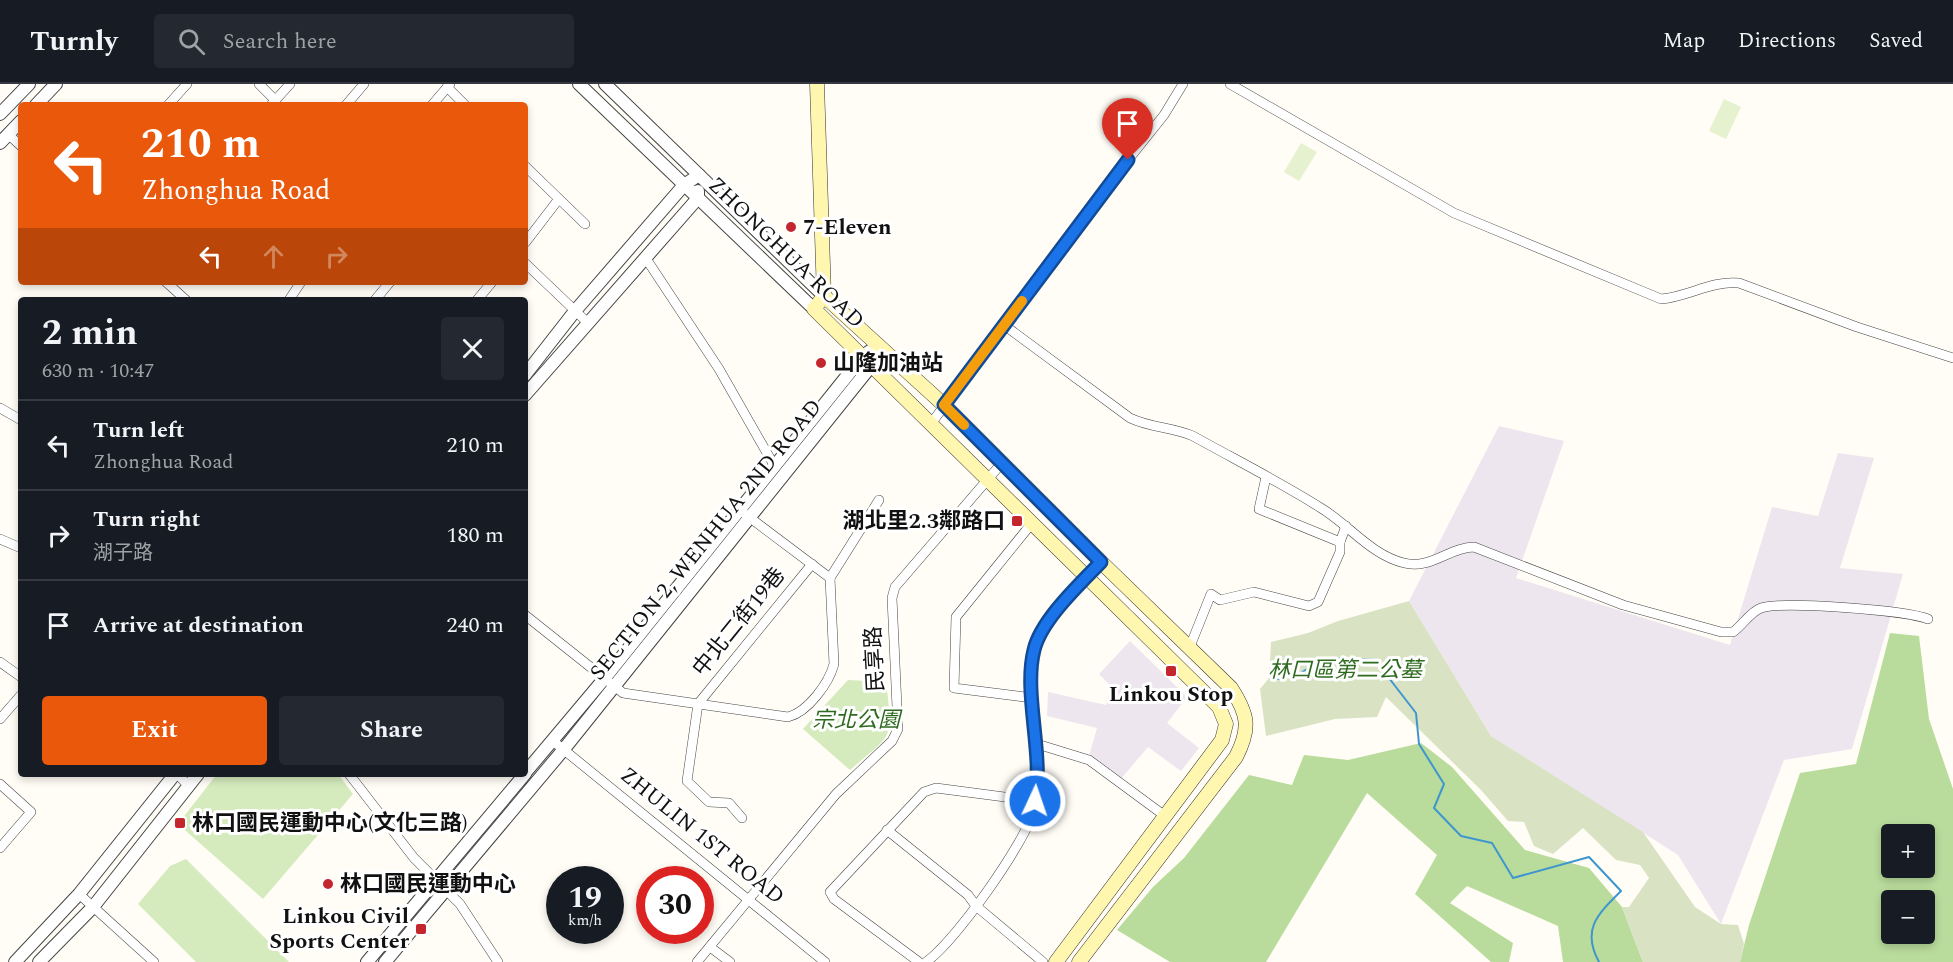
<!DOCTYPE html>
<meta charset="utf-8">
<style>
body{margin:0;font-family:Spectral,"Noto Sans TC",serif;background:#242831;color:#f1f3f6;height:100vh;display:flex;flex-direction:column;font-size:22px;white-space:nowrap}
*{box-sizing:border-box;margin:0}
p{font-size:20px;color:#9ea1a6}
.icon{flex:none;width:33px;height:33px;fill:none;stroke:currentColor;stroke-width:2;stroke-linecap:round;stroke-linejoin:round}
.map{position:relative;flex:1;overflow:hidden}
.side{position:absolute;left:18px;top:213px;width:510px;height:480px;display:flex;flex-direction:column;background:#171b24;border-radius:6px;box-shadow:0 3px 9px #0003}
.side>*{flex:none}
.hud{position:absolute;left:18px;top:18px;width:510px;height:183px;border-radius:6px;box-shadow:0 3px 9px #0003;background:#ea580c;color:#fff;overflow:hidden}
.buttons{position:absolute;left:1881px;top:740px;display:grid;gap:12px}
.buttons a{display:grid;place-items:center;width:54px;height:54px;border-radius:6px;background:#171b24;box-shadow:0 3px 9px #0003;font-size:30px}
.speed{position:absolute;left:546px;top:782px;display:flex;gap:12px;font-size:30px;font-weight:700;text-align:center}
.speed>*{display:grid;place-content:center;width:78px;height:78px;border-radius:50%;background:#171b24;box-shadow:0 3px 9px #0003;line-height:1}
.speed small{font-size:15px;font-weight:400}
.speed .limit{border:9px solid #d22;background:#fff;color:#111}
.pin{position:absolute;display:grid;place-items:center;width:51px;height:51px;color:#fff;margin:-62px -26px;border-radius:50% 50% 50% 0;rotate:-45deg;box-shadow:0 0 6px #0007}
.pin .icon{rotate:45deg}
.me{position:absolute;width:66px;margin:-33px;rotate:3deg;stroke-linejoin:round;filter:drop-shadow(0 0 4px #0008)}
.turn{display:flex;align-items:center;gap:21px;height:126px;padding:0 24px;font-size:27px}
.turn .icon{width:78px;height:78px;stroke-width:2.5}
.turn b{display:block;font-size:42px;line-height:51px}
.lanes{display:flex;align-items:center;height:57px;padding:0 24px;background:#0003;justify-content:center;gap:30px;direction:ltr}
.lanes .off{opacity:.35}
.round{display:grid;place-items:center;flex:none;width:63px;height:63px;border-radius:6px;background:#242831}
.overview{display:flex;align-items:center;justify-content:space-between;height:102px;padding:0 24px}
h1{font-size:36px;font-weight:700;line-height:45px}
.primary-button{display:flex;gap:12px;margin-top:auto;padding:12px 24px}
.primary-button a{flex:1;height:69px;border-radius:6px;background:#ea580c;color:#fff;font-size:24px;font-weight:700;line-height:69px;text-align:center}
.primary-button a+a{background:#242831;color:#f1f3f6}
ul{padding:0;list-style:none}
li{display:flex;align-items:center;gap:18px;height:90px;padding:0 24px;border-top:2px solid #363941}
li div{flex:1}
li b{display:block;font-size:22px}
li em{font-style:normal}
header{display:flex;align-items:center;gap:36px;box-sizing:border-box;height:84px;padding:0 30px;background:#171b24;border-bottom:2px solid #363941}
header strong{font-size:28px}
nav{display:flex;gap:33px;margin-inline-start:auto;font-size:21px}
.search{width:420px;height:54px;background:#242831;display:flex;align-items:center;gap:15px;box-sizing:border-box;padding:0 21px;border-radius:6px;color:#9ea1a6;font-size:22px}
.map>svg:first-child{display:block}
.industrial{fill:#eee6ef}
.green{fill:#d5ebbd}
.forest{fill:#b9dc9c;fill-rule:evenodd}
.cemetery{fill:#d9e3c4}
.pitch{fill:#e6f2cf}
.lines{fill:none;stroke-linecap:round;stroke-linejoin:round}
.stream{stroke:#3f96cf;stroke-width:2}
.minor-casing{stroke:#444;stroke-width:10}
.tertiary-casing{stroke:#444;stroke-width:14}
.secondary-casing{stroke:#333;stroke-width:15}
.minor{stroke:#fff;stroke-width:9}
.tertiary{stroke:#fff;stroke-width:12}
.secondary{stroke:#fff6b0;stroke-width:14}
.route-casing{stroke:#114b97;stroke-width:15}
.route{stroke:#1a73e8;stroke-width:10}
.slow{stroke:#f59e0b;stroke-width:10}
.poi-dot{fill:#c4262e;stroke:#fff;stroke-width:2}
.labels{text-anchor:middle;dominant-baseline:central;stroke-width:6;stroke-linejoin:round;paint-order:stroke}
.poi-label{font-size:22px;font-weight:bold;fill:#111;stroke:#fff;text-anchor:start}
.street-label{font-size:22px;fill:#111;stroke:#fff}
.park-label{font-size:22px;font-style:italic;fill:#2f6b1f;stroke:#fff}
</style>
<header>
<strong>Turnly</strong>
<div class="search"><svg class="icon" aria-label="search" viewBox="0 0 24 24"><circle cx="10" cy="10" r="6"/><path d="M15 15l6 6"/></svg>Search here</div>
<nav><a>Map</a><a>Directions</a><a>Saved</a></nav>
</header>
<div class="map">
<svg width="1953" height="878" viewBox="0 0 1953 878">
<rect width="100%" height="100%" fill="#fffdf5"/>
<g class="industrial">
<path d="M1499,342L1564,357L1516,494L1730,561L1772,423L1818,432L1838,369L1874,374L1840,484L1903,490L1852,665L1784,676L1721,840L1678,771L1491,652L1409,517Z"/>
<path d="M1130,557L1187,613L1167,639L1199,664L1181,687L1148,663L1120,696L1089,672L1097,644L1047,632L1048,608L1106,621L1111,602L1099,590Z"/>
</g>
<g class="green">
<path d="M848,596L886,598C893,657 894,648 850,686L803,645Z"/>
<path d="M217,690H338L353,710L263,815L178,740Z"/>
<path d="M186,775L289,878H196L138,820L170,782Z"/>
</g>
<g class="forest">
<path d="M1890,549L1919,552L1929,635L1953,705V878H1740L1749,841L1800,689L1856,680ZM1892,750H1924V783H1892ZM1892,816H1924V849H1892Z"/>
<path d="M1421,659L1452,683L1525,766L1589,784L1622,823L1643,878H1563L1558,842L1467,802L1450,819L1513,859L1509,878H1491L1415,810L1437,771L1367,709L1266,878H1170L1117,846L1153,803L1184,774L1249,691L1292,701L1304,671L1348,676Z"/>
</g>
<path class="cemetery" d="M1409,517L1491,652L1643,748L1695,823L1721,840L1738,841L1744,860L1740,878H1643L1622,823H1629L1649,794L1640,781L1616,776L1583,744L1553,770L1534,762L1524,738L1508,737L1481,706L1386,613L1377,633L1335,635L1266,652L1260,605L1269,594L1271,558L1308,549L1338,537Z"/>
<g class="pitch">
<path d="M1724,15L1741,23L1726,55L1709,47Z"/>
<path d="M1301,59L1317,68L1299,97L1284,88Z"/>
</g>
<g class="lines">
<path class="stream" d="M1277,595L1299,590L1325,574L1375,576L1416,629L1419,660L1444,700L1434,724L1461,752L1492,759L1513,794L1589,773L1621,807C1598,830 1581,845 1599,878"/>
<defs>
<g id="minor">
<path d="M259,0L275,16"/>
<path d="M1230,0L1454,129L1661,215C1687,213 1713,196 1739,199L1857,243L1953,274"/>
<path d="M447,3L465,21"/>
<path d="M168,21L187,0"/>
<path d="M271,21L290,0"/>
<path d="M346,21L364,0"/>
<path d="M432,21L450,0"/>
<path d="M8,50L21,62"/>
<path d="M525,82L585,140"/>
<path d="M525,159L558,116"/>
<path d="M645,173L719,285L775,383"/>
<path d="M525,179L588,239"/>
<path d="M166,198L186,216"/>
<path d="M289,216L301,198"/>
<path d="M375,216L390,198"/>
<path d="M477,216L492,198"/>
<path d="M1004,241L1130,334C1151,344 1172,343 1193,352C1236,376 1280,398 1321,424C1349,441 1371,471 1404,479C1430,486 1450,463 1474,463L1623,521L1721,548H1733C1743,541 1750,528 1761,524C1783,517 1905,526 1928,535"/>
<path d="M0,324L21,336"/>
<path d="M930,341L1128,76L1164,31L1183,0"/>
<path d="M1266,393L1259,425L1340,458L1346,442"/>
<path d="M1032,439L956,533L954,604L1033,614"/>
<path d="M0,455L21,464"/>
<path d="M830,494L879,416"/>
<path d="M525,531L623,609L788,633C808,628 829,599 834,580L830,494L745,430"/>
<path d="M1189,565L1211,510L1220,516L1254,508L1309,522L1318,518L1340,468V458"/>
<path d="M0,578L21,593"/>
<path d="M0,635L21,611"/>
<path d="M553,657L825,878"/>
<path d="M1037,660L1089,676L1165,732"/>
<path d="M177,690L189,702"/>
<path d="M349,690L414,774L460,820L498,878"/>
<path d="M0,700L31,728L0,764"/>
<path d="M742,734L729,719L709,718L687,697L698,620L812,480"/>
<path d="M887,746L968,811L976,822L1043,878"/>
<path d="M79,810L154,878"/>
<path d="M710,863L730,878"/>
<path d="M697,878L836,710L892,657L898,645L892,514L895,503L1001,380"/>
<path d="M919,878L834,815L830,808L924,708L936,704L1035,717"/>
<path d="M926,878C955,858 1025,759 1034,726C1039,706 1037,682 1037,662C1037,631 1026,596 1034,565C1042,536 1080,500 1101,478"/>
</g>
<g id="tertiary">
<path d="M579,0L814,225"/>
<path d="M605,0L824,212"/>
<path d="M36,21L56,0"/>
<path d="M0,30L29,0"/>
<path d="M0,59L21,37"/>
<path d="M525,291L575,227L684,101L699,91"/>
<path d="M525,311L698,114V107"/>
<path d="M525,689L604,595L863,272L870,267"/>
<path d="M15,878L79,810L175,690"/>
<path d="M39,878L93,823L198,690"/>
<path d="M367,878L525,690"/>
<path d="M385,878L564,665L871,282L878,261"/>
</g>
<g id="secondary">
<path d="M817,0L824,212L814,225L1219,623L1226,640L1222,656L1056,878"/>
<path d="M824,212L944,321L1101,478L1231,604C1248,630 1251,644 1236,673L1079,878"/>
</g>
</defs>
<use href="#minor" class="minor-casing"/>
<use href="#tertiary" class="tertiary-casing"/>
<use href="#secondary" class="secondary-casing"/>
<use href="#minor" class="minor"/>
<use href="#tertiary" class="tertiary"/>
<use href="#secondary" class="secondary"/>
</g>
<g class="lines">
<defs>
<path id="route" d="M1035,717C1044,670 1023,609 1034,566C1041,536 1080,500 1101,478L944,321L1128,76"/>
</defs>
<use href="#route" class="route-casing"/>
<use href="#route" class="route"/>
<path class="slow" d="M964,341L944,321L1022,217"/>
</g>
<g class="poi-dot">
<circle cx="791" cy="143" r="6"/>
<circle cx="821" cy="279" r="6"/>
<rect x="1011" y="431" width="12" height="12" rx="3"/>
<rect x="1165" y="581" width="12" height="12" rx="3"/>
<rect x="174" y="733" width="12" height="12" rx="3"/>
<circle cx="328" cy="800" r="6"/>
<rect x="415" y="839" width="12" height="12" rx="3"/>
</g>
<g class="labels">
<g class="poi-label">
<text x="803" y="143">7-Eleven</text>
<text x="833" y="279">山隆加油站</text>
<text x="1005" y="437" text-anchor="end">湖北里2.3鄰路口</text>
<text x="1171" y="610" text-anchor="middle">Linkou Stop</text>
<text x="192" y="739">林口國民運動中心(文化三路)</text>
<text x="340" y="800">林口國民運動中心</text>
<text x="409" y="832" text-anchor="end">Linkou Civil<tspan x="409" dy="25">Sports Center</tspan></text>
</g>
<g class="street-label">
<text transform="translate(786 169) rotate(44)">ZHONGHUA ROAD</text>
<text transform="translate(706 456) rotate(-51)">SECTION 2, WENHUA 2ND ROAD</text>
<text transform="translate(739 538) rotate(-51)">中北二街19巷</text>
<text transform="translate(875 575) rotate(-93)">民享路</text>
<text transform="translate(702 752) rotate(39)">ZHULIN 1ST ROAD</text>
</g>
<g class="park-label">
<text x="1345" y="586">林口區第二公墓</text>
<text x="856" y="636">宗北公園</text>
</g>
</g>
</svg>
<div class="buttons">
<a>+</a>
<a>−</a>
</div>
<div class="speed"><div>19<small>km/h</small></div><div class="limit">30</div></div>
<div class="pin" style="left:1128px;top:76px;background:#d93025"><svg class="icon" aria-label="arrive" viewBox="0 0 24 24"><path d="M6 21V4h12l-3 4 3 4H6"/></svg></div>
<svg class="me" style="left:1035px;top:717px" viewBox="-20 -20 40 40"><circle r="17" fill="#1a73e8" stroke="#fff" stroke-width="3"/><path d="M0-11L8 9 0 5-8 9z" fill="#fff"/></svg>
<div class="hud">
<div class="turn"><svg class="icon" aria-label="left" viewBox="0 0 24 24"><path d="M17 20v-9H6M10 6l-5 5 5 5"/></svg><div><b>210 m</b>Zhonghua Road</div></div>
<div class="lanes"><svg class="icon" aria-label="left" viewBox="0 0 24 24"><path d="M17 20v-9H6M10 6l-5 5 5 5"/></svg><svg class="icon off" aria-label="ahead" viewBox="0 0 24 24"><path d="M12 20V5M6 11l6-6 6 6"/></svg><svg class="icon off" aria-label="right" viewBox="0 0 24 24"><path d="M7 20v-9h11M14 6l5 5-5 5"/></svg></div>
</div>
<section class="side">
<div class="overview"><div><h1>2 min</h1><p>630 m · 10:47</p></div><a class="round"><svg class="icon" aria-label="close" viewBox="0 0 24 24"><path d="M6 6l12 12M18 6L6 18"/></svg></a></div>
<ul>
<li><svg class="icon" aria-label="left" viewBox="0 0 24 24"><path d="M17 20v-9H6M10 6l-5 5 5 5"/></svg><div><b>Turn left</b><p>Zhonghua Road</p></div><em>210 m</em></li>
<li><svg class="icon" aria-label="right" viewBox="0 0 24 24"><path d="M7 20v-9h11M14 6l5 5-5 5"/></svg><div><b>Turn right</b><p>湖子路</p></div><em>180 m</em></li>
<li><svg class="icon" aria-label="arrive" viewBox="0 0 24 24"><path d="M6 21V4h12l-3 4 3 4H6"/></svg><div><b>Arrive at destination</b></div><em>240 m</em></li>
</ul>
<div class="primary-button"><a>Exit</a><a>Share</a></div>
</section>
</div>
